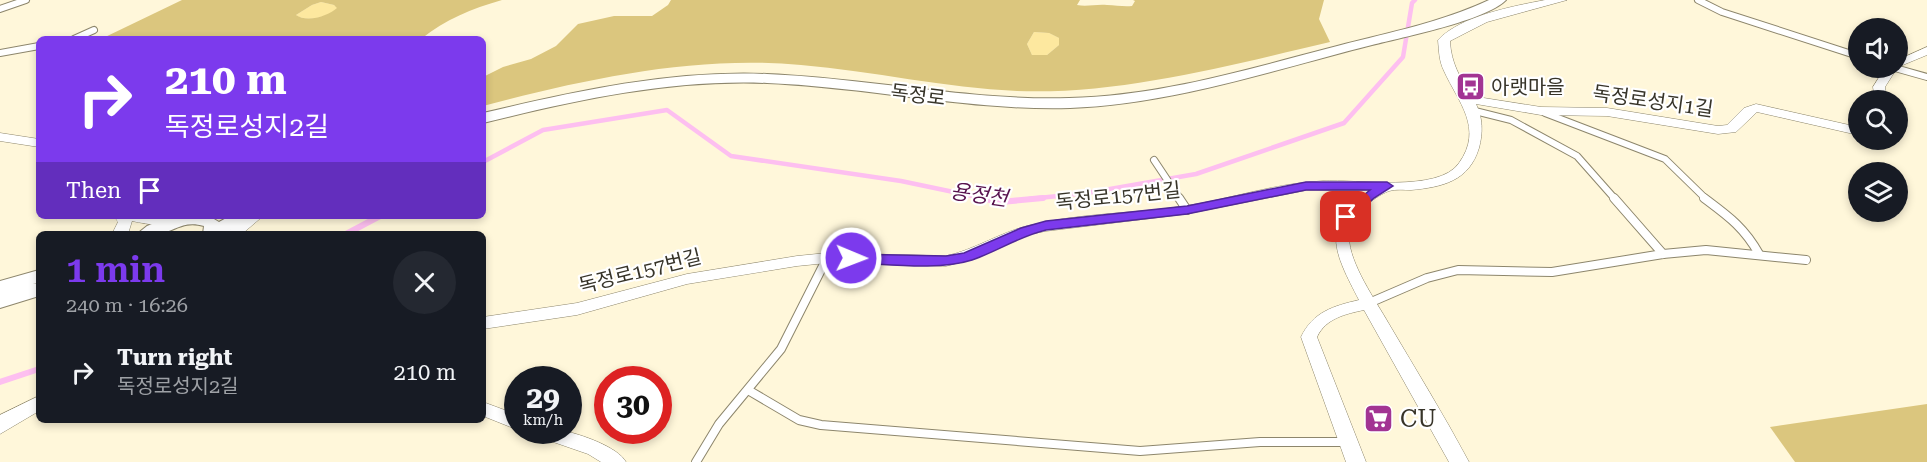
<!DOCTYPE html>
<meta charset="utf-8">
<style>
body{margin:0;font-family:"Roboto Serif","Noto Sans KR",serif;background:#242831;color:#f1f3f6;height:100vh;display:flex;flex-direction:column;font-size:22px;white-space:nowrap}
*{box-sizing:border-box;margin:0}
p{font-size:20px;color:#9ea1a6}
.icon{flex:none;width:33px;height:33px;fill:none;stroke:currentColor;stroke-width:2;stroke-linecap:round;stroke-linejoin:round}
.map{position:relative;flex:1;overflow:hidden}
.side{position:absolute;left:36px;top:231px;width:450px;height:192px;display:flex;flex-direction:column;background:#171b24;border-radius:9px;box-shadow:0 3px 9px #0003}
.side>*{flex:none}
.guide{position:absolute;left:36px;top:36px;width:450px;height:183px;border-radius:9px;box-shadow:0 3px 9px #0003;background:#7c3aed;color:#fff;overflow:hidden}
.tools{position:absolute;left:1848px;top:18px;display:grid;gap:12px}
.tools a{display:grid;place-items:center;width:60px;height:60px;border-radius:50%;background:#171b24;box-shadow:0 3px 9px #0003;font-size:30px}
.speed{position:absolute;left:504px;top:366px;display:flex;gap:12px;font-size:30px;font-weight:700;text-align:center}
.speed>*{display:grid;place-content:center;width:78px;height:78px;border-radius:50%;background:#171b24;box-shadow:0 3px 9px #0003;line-height:1}
.speed small{font-size:15px;font-weight:400}
.speed .limit{border:9px solid #d22;background:#fff;color:#111}
.pin{position:absolute;display:grid;place-items:center;width:51px;height:51px;color:#fff;margin:-26px;border-radius:12px;box-shadow:0 3px 9px #0006}
.me{position:absolute;width:66px;margin:-33px;rotate:91deg;stroke-linejoin:round;filter:drop-shadow(0 0 4px #0008)}
.turn{display:flex;align-items:center;gap:21px;height:126px;padding:0 30px;font-size:27px}
.turn .icon{width:78px;height:78px;stroke-width:2.5}
.turn b{display:block;font-size:42px;line-height:51px}
.then{display:flex;align-items:center;height:57px;padding:0 30px;background:#0003;gap:12px;font-size:22px}
.round{display:grid;place-items:center;flex:none;width:63px;height:63px;border-radius:32px;background:#242831}
.overview{display:flex;align-items:center;justify-content:space-between;height:102px;padding:0 30px}
h1{font-size:36px;font-weight:600;line-height:45px;color:#7c3aed}
ul{padding:0;list-style:none}
li{display:flex;align-items:center;gap:18px;height:78px;padding:0 30px}
li div{flex:1}
li b{display:block;font-size:22px}
li em{font-style:normal}
.map>svg:first-child{display:block}
.green{fill:#fde89f}
.forest{fill:#dbc67e;fill-rule:evenodd}
.lines{fill:none;stroke-linecap:round;stroke-linejoin:round}
.stream-far1{stroke:#fdbff0;stroke-width:4.5}
.stream{stroke:#fdbff0;stroke-width:6}
.service-far1-casing{stroke:#8d866c;stroke-width:8}
.service-casing{stroke:#8d866c;stroke-width:10}
.minor-casing{stroke:#8d866c;stroke-width:1}
.tertiary-casing{stroke:#8d866c;stroke-width:2}
.service-far1{stroke:#fff;stroke-width:6}
.service{stroke:#fff;stroke-width:8}
.minor{fill:#fff;fill-rule:evenodd}
.tertiary{fill:#fff;fill-rule:evenodd}
.route{fill:#7c3aed;stroke:#51269a;stroke-width:1.5}
.labels{text-anchor:middle;dominant-baseline:central;stroke-width:4.5;stroke-linejoin:round;paint-order:stroke}
.poi-label{font-size:20px;fill:#373429;stroke:#fff;text-anchor:start}
.street-label{font-size:20px;fill:#373429;stroke:#fff}
.water-label{font-size:21px;font-style:italic;fill:#58134f;stroke:#fff}
.near-poi-label{font-size:24px;fill:#373429;stroke:#fff;text-anchor:start}
</style>
<div class="map">
<svg width="1927" height="462" viewBox="0 0 1927 462">
<rect width="100%" height="100%" fill="#fff7da"/>
<g class="green">
<path d="M321,2L334,5L338,8C328,17 306,23 296,15L312,5Z"/>
<path d="M1034,32L1049,33L1059,38V45L1047,55H1032L1027,44Z"/>
</g>
<g class="forest">
<path d="M182,0H502C471,9 446,19 421,39H101ZM321,2L334,5L337,8C328,16 307,23 296,15L312,5Z"/>
<path d="M671,0H1080L1077,5C1087,7 1096,4 1107,5C1116,5 1123,7 1132,6L1135,1L1133,0H1324L1319,19L1330,42C1231,65 1120,95 1017,91C945,88 873,71 801,65C695,55 585,79 483,106V77L503,67L531,59L556,46L578,24L614,16H652L668,5ZM1034,32L1049,33L1059,38V45L1047,55H1032L1027,44Z"/>
<path d="M1927,404V462H1795L1770,427Z"/>
</g>
<g class="lines">
<g class="stream-far1">
<path d="M483,162L543,130L667,110L731,156L901,181L987,199"/>
<path d="M1029,199L1087,193L1196,174L1344,123L1403,57L1412,3L1415,0"/>
</g>
<g class="stream">
<path d="M980,198L1001,202L1043,198"/>
<path d="M346,234L380,216"/>
<path d="M0,382L39,369"/>
</g>
<defs>
<g id="service-far1">
<path d="M1698,0L1722,12L1858,56"/>
<path d="M0,9L26,0"/>
<path d="M74,39L94,30"/>
<path d="M0,53L39,46"/>
<path d="M1895,68L1927,77"/>
<path d="M1475,111L1511,120L1577,156L1615,199"/>
<path d="M1545,113L1665,159L1706,199"/>
<path d="M1154,160L1180,199"/>
</g>
<g id="service">
<path d="M1179,198L1187,210"/>
<path d="M1614,198L1663,254"/>
<path d="M1704,198C1728,216 1744,227 1759,254"/>
<path d="M1369,303L1427,278L1458,270L1552,272L1663,254L1706,250L1806,260"/>
<path d="M748,390L799,420L821,425L1140,451L1260,442H1348"/>
<path d="M696,462L719,424L781,349L827,258"/>
</g>
<g id="minor">
<path d="M1545,0H1567L1487,22L1450,41C1451,63 1460,77 1471,96L1541,107L1607,108L1718,126L1727,125L1744,108L1756,104L1858,127V135L1757,112L1736,132L1718,134L1607,116L1541,115L1476,104C1483,118 1483,133 1479,148C1469,181 1443,187 1411,190C1405,190 1395,189 1389,191C1371,198 1349,217 1349,237C1349,263 1376,301 1389,324C1416,370 1444,415 1469,462H1449L1364,310C1346,314 1326,318 1317,337L1366,462H1346L1301,337C1313,312 1333,306 1359,300C1335,254 1318,223 1371,190H1307L1186,214L1046,231L1031,234L973,259L946,266L827,263L797,266L687,284L577,315L483,329V317L577,303L687,274L797,256L827,253L946,256C974,250 999,233 1027,226C1078,213 1132,214 1185,206C1231,199 1276,183 1323,181C1356,179 1439,193 1459,163C1484,128 1458,102 1444,71C1439,61 1439,51 1438,40C1460,16 1514,6 1545,0Z"/>
<path d="M1927,47V55L1898,67V60Z"/>
<path d="M1885,68H1897L1885,87L1887,100H1875L1873,87Z"/>
<path d="M0,133L39,139V147L0,141Z"/>
<path d="M114,216H185L187,219C176,230 147,224 132,221L128,234H112L118,222Z"/>
<path d="M247,216H263L242,234H224Z"/>
<path d="M39,396V411L0,434V415Z"/>
<path d="M483,402L518,415V430L483,416Z"/>
<path d="M531,430C541,430 554,429 564,431C580,434 618,447 626,462H601L588,454L533,435Z"/>
</g>
<g id="tertiary">
<path d="M1489,0H1506C1485,21 1403,37 1372,45C1273,70 1174,104 1070,108C969,111 869,87 767,83C671,79 576,100 483,123V113C576,91 671,70 767,74C868,78 968,101 1069,98C1162,96 1252,68 1341,45C1391,32 1442,22 1489,0Z"/>
<path d="M172,216H209L219,222L230,216H252L224,234H203L204,226C182,220 175,232 157,234C150,235 143,234 137,234L147,226Z"/>
<path d="M39,270V282L33,284L39,283V296L0,308V281Z"/>
</g>
</defs>
<use href="#service-far1" class="service-far1-casing"/>
<use href="#service" class="service-casing"/>
<use href="#minor" class="minor-casing"/>
<use href="#tertiary" class="tertiary-casing"/>
<use href="#service-far1" class="service-far1"/>
<use href="#service" class="service"/>
<use href="#minor" class="minor"/>
<use href="#tertiary" class="tertiary"/>
</g>
<path class="route" d="M1306,182H1387L1393,186L1374,198L1351,220L1346,221L1339,217L1341,214L1370,190H1306L1187,214L1046,230C1020,236 998,251 972,260C938,271 887,264 851,263L844,258L851,254L946,256L964,253L1021,228L1046,221L1187,206Z"/>
<defs>
<symbol id="bus-square" viewBox="-11 -11 22 22"><rect x="-9" y="-9" width="18" height="18" rx="4" fill="#a23493" stroke="#fff"/><path d="M-5-6H5V4H4V6H2V4H-2V6H-4V4H-5ZM-3.5-4V0h7V-4ZM-3.5 1.2v1.5H-2V1.2ZM2 1.2v1.5H3.5V1.2Z" fill="#fff"/></symbol>
<symbol id="supermarket-square" viewBox="-11 -11 22 22"><rect x="-9" y="-9" width="18" height="18" rx="4" fill="#a23493" stroke="#fff"/><path d="M-6-5.5h2.5l.6 2H6L4.5 2H-2.5L-4.4-4H-6ZM-1.5 3.2a1.3 1.3 0 1 0 .1 0ZM3 3.2a1.3 1.3 0 1 0 .1 0Z" fill="#fff"/></symbol>
</defs>
<g fill-rule="evenodd">
<use href="#bus-square" x="1454" y="70" width="33" height="33"/>
<use href="#supermarket-square" x="1362" y="402" width="33" height="33"/>
</g>
<g class="labels">
<g class="poi-label">
<text x="1491" y="87">아랫마을</text>
</g>
<g class="street-label">
<text transform="translate(918 95) rotate(7)">독정로</text>
<text transform="translate(1653 101) rotate(8)">독정로성지1길</text>
<text transform="translate(1118 196) rotate(-6)">독정로157번길</text>
<text transform="translate(640 271) rotate(-14)">독정로157번길</text>
</g>
<g class="water-label">
<text transform="translate(979 195) rotate(8)">용정천</text>
</g>
<g class="near-poi-label">
<text x="1400" y="419">CU</text>
</g>
</g>
</svg>
<div class="tools">
<a><svg class="icon" aria-label="sound" viewBox="0 0 24 24"><path d="M4 9h4l5-4v14l-5-4H4zM17 9q2 3 0 6"/></svg></a>
<a><svg class="icon" aria-label="search" viewBox="0 0 24 24"><circle cx="10" cy="10" r="6"/><path d="M15 15l6 6"/></svg></a>
<a><svg class="icon" aria-label="layers" viewBox="0 0 24 24"><path d="M12 4l9 5-9 5-9-5zM3 14l9 5 9-5"/></svg></a>
</div>
<div class="speed"><div>29<small>km/h</small></div><div class="limit">30</div></div>
<div class="pin" style="left:1346px;top:217px;background:#d93025"><svg class="icon" aria-label="arrive" viewBox="0 0 24 24"><path d="M6 21V4h12l-3 4 3 4H6"/></svg></div>
<svg class="me" style="left:851px;top:258px" viewBox="-20 -20 40 40"><circle r="17" fill="#7c3aed" stroke="#fff" stroke-width="3"/><path d="M0-11L8 9 0 5-8 9z" fill="#fff"/></svg>
<div class="guide">
<div class="turn"><svg class="icon" aria-label="right" viewBox="0 0 24 24"><path d="M7 20v-9h11M14 6l5 5-5 5"/></svg><div><b>210 m</b>독정로성지2길</div></div>
<div class="then">Then<svg class="icon" aria-label="arrive" viewBox="0 0 24 24"><path d="M6 21V4h12l-3 4 3 4H6"/></svg></div>
</div>
<section class="side">
<div class="overview"><div><h1>1 min</h1><p>240 m · 16:26</p></div><a class="round"><svg class="icon" aria-label="close" viewBox="0 0 24 24"><path d="M6 6l12 12M18 6L6 18"/></svg></a></div>
<ul>
<li><svg class="icon" aria-label="right" viewBox="0 0 24 24"><path d="M7 20v-9h11M14 6l5 5-5 5"/></svg><div><b>Turn right</b><p>독정로성지2길</p></div><em>210 m</em></li>
</ul>
</section>
</div>
